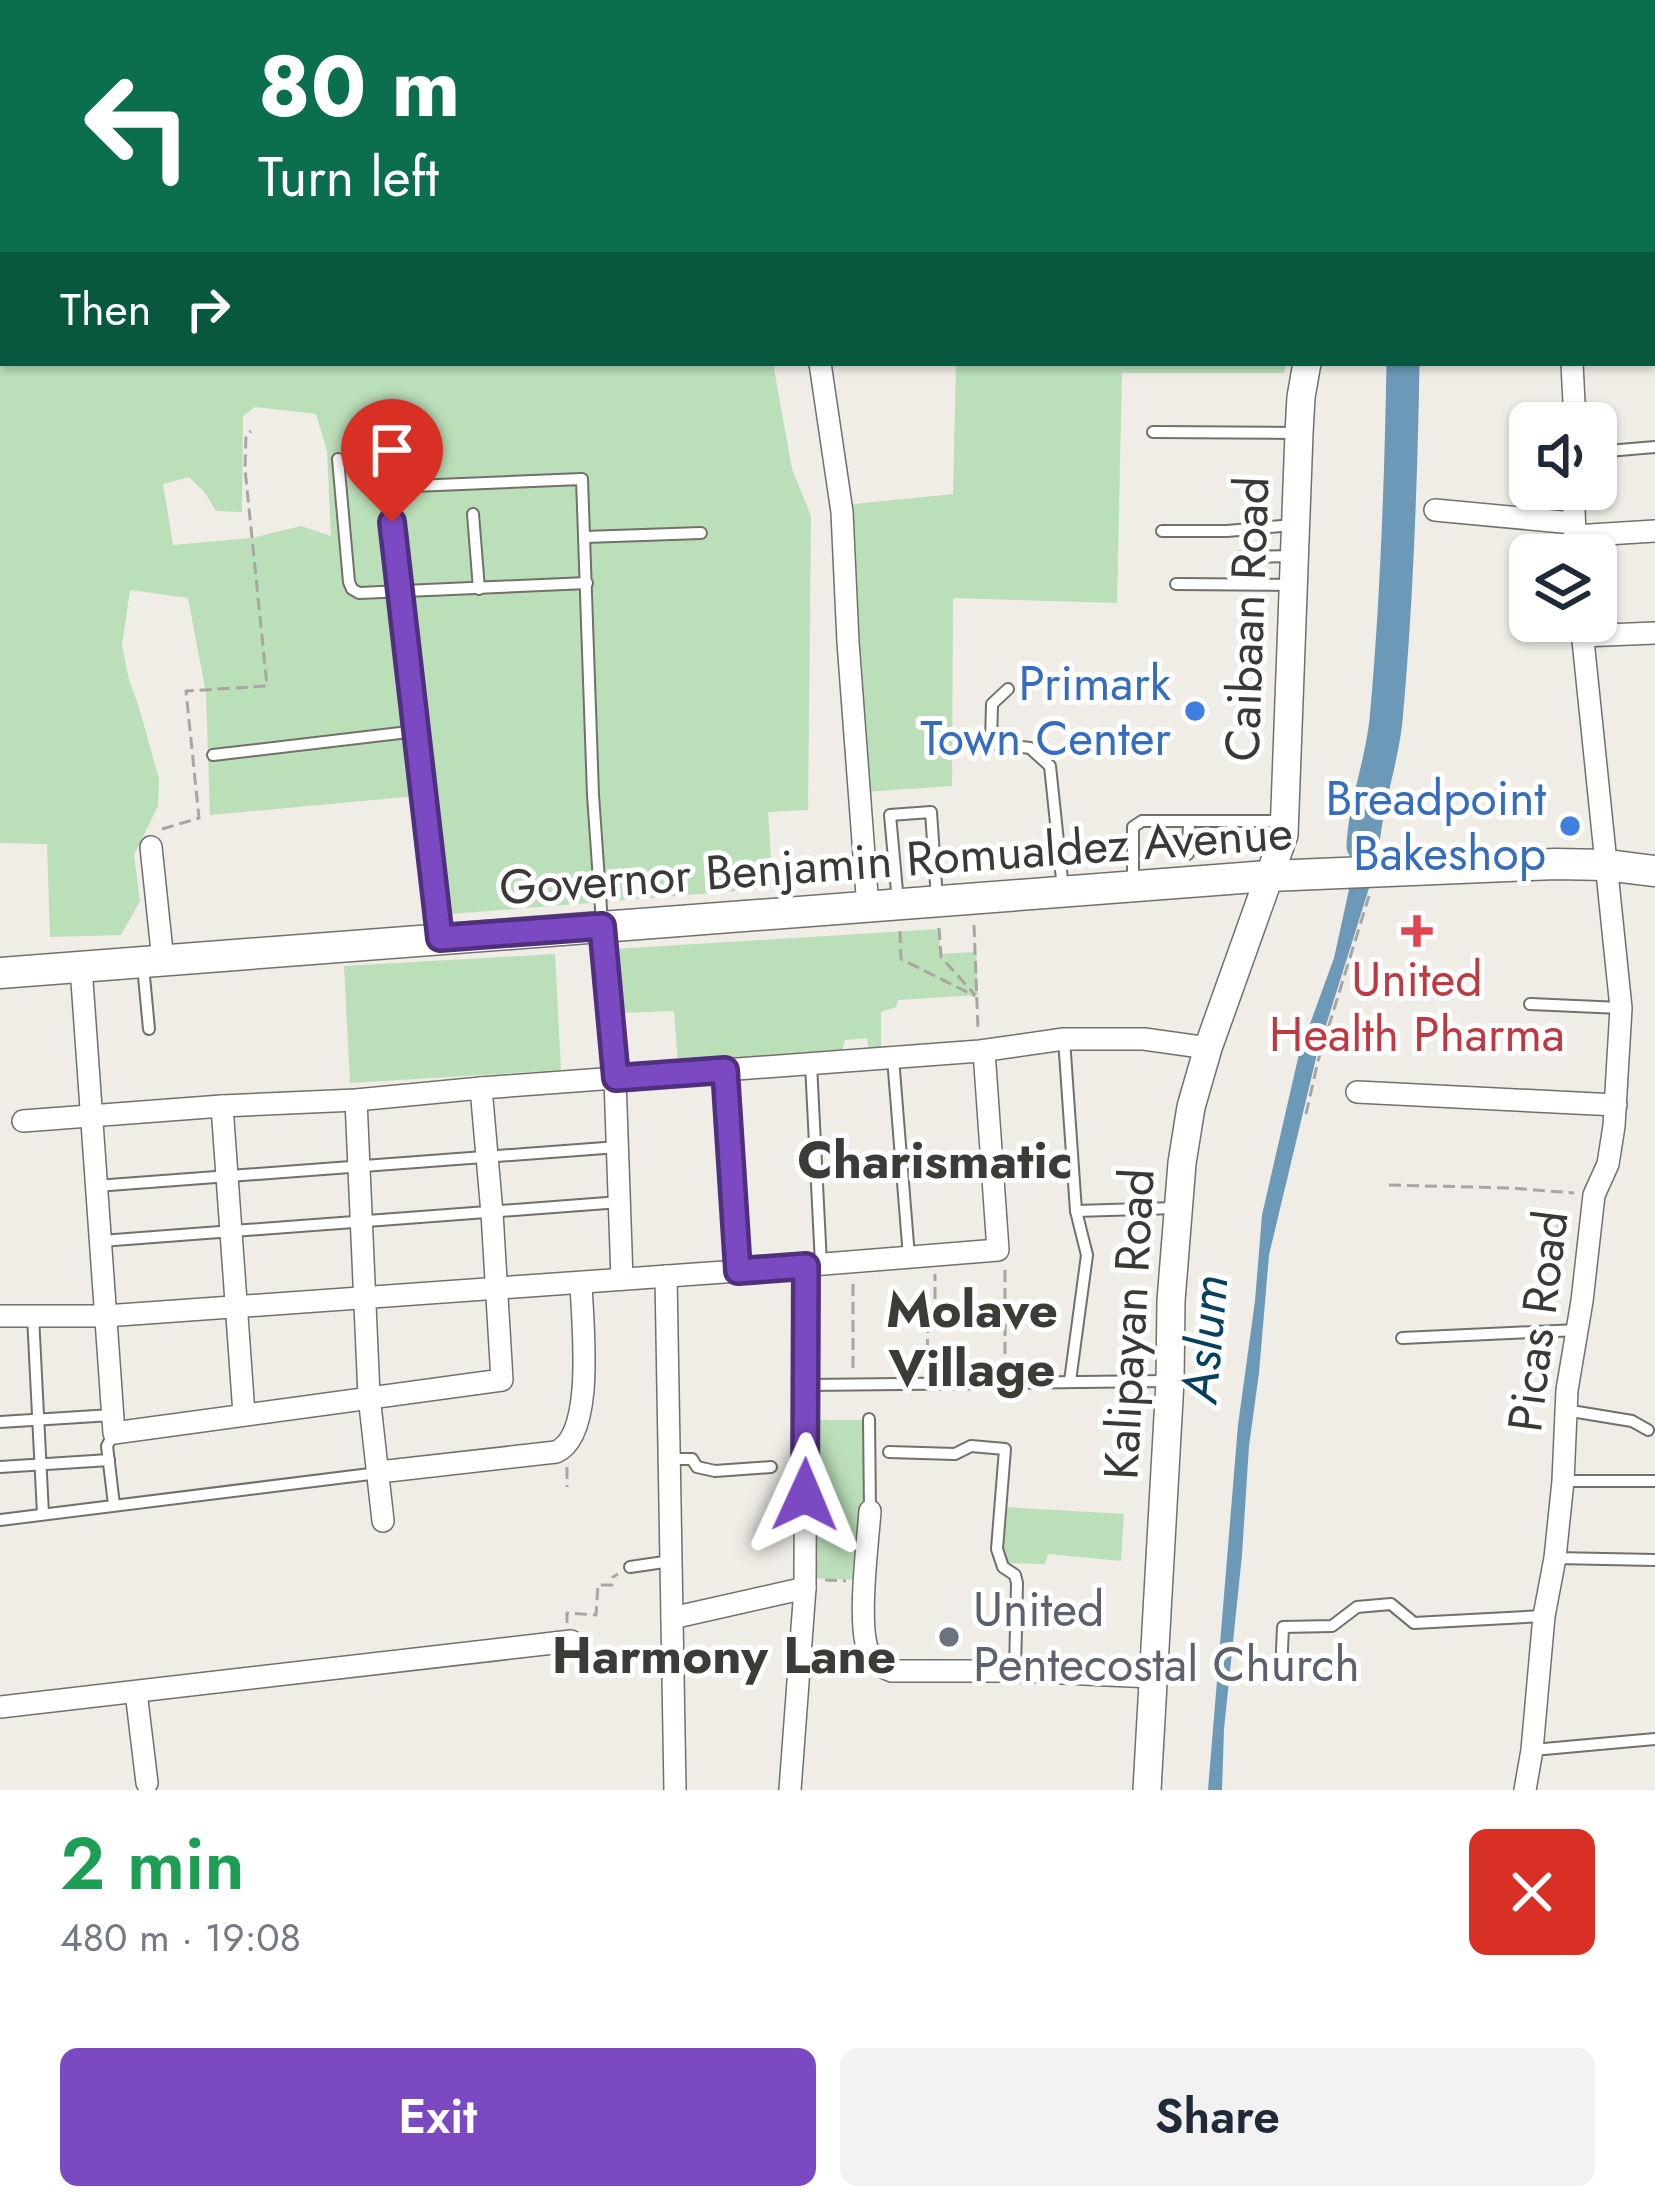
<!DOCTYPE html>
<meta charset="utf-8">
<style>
body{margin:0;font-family:Jost,sans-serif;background:#f2f2f3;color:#1f2937;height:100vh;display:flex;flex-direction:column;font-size:45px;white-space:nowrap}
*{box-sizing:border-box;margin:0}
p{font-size:39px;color:#747a83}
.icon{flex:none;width:66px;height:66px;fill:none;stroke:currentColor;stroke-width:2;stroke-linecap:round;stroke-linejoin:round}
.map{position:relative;height:1790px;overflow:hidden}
.sheet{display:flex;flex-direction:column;background:#fff;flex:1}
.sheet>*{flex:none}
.hud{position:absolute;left:0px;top:0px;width:1656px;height:366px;box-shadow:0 3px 9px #0004;background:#0b6e4f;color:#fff;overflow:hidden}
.fabs{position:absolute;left:1509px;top:402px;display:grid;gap:24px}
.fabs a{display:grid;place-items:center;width:108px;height:108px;border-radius:18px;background:#fff;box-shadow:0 3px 9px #0004;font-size:60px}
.pin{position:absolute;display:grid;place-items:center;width:102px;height:102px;color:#fff;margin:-123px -51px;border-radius:50% 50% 50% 0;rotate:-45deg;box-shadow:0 0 12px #0007}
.pin .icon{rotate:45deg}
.me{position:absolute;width:132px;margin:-66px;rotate:1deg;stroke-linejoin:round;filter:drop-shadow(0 0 9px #0008)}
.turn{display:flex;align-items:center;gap:42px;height:252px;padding:0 60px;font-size:54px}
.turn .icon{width:156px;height:156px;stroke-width:2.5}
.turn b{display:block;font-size:84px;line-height:102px}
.then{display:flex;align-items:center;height:114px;padding:0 60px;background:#0003;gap:24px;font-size:45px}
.round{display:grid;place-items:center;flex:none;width:126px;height:126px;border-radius:18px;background:#f2f2f3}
.overview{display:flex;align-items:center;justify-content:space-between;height:204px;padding:0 60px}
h1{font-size:72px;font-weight:600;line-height:90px;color:#1e9e55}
.primary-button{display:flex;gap:24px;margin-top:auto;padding:24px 60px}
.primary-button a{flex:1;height:138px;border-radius:18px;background:#7b4ac2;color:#fff;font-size:48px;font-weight:600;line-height:138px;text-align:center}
.primary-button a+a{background:#f2f2f3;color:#1f2937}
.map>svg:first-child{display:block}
.green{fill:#bbdfb9;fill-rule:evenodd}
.water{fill:#6d99b8}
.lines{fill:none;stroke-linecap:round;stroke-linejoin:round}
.river{stroke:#6d99b8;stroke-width:33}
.service-casing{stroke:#72706a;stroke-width:14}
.minor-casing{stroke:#72706a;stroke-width:24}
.tertiary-casing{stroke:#72706a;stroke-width:30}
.secondary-casing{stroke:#72706a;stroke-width:33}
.path{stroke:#a7a6a0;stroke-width:3;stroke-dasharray:12 6;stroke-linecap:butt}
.service{stroke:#fff;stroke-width:10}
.minor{stroke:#fff;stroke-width:21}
.tertiary{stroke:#fff;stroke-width:27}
.secondary{stroke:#fff;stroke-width:30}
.route-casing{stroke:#50307e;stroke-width:30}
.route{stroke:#7b4ac2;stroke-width:21}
.shop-dot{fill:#3f7fe0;stroke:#fff;stroke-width:4.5}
.health-dot{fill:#e0444e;stroke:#fff;stroke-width:4.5}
.worship-dot{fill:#6b7280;stroke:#fff;stroke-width:4.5}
.labels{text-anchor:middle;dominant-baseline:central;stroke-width:10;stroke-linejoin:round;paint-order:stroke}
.street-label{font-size:48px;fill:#3a3936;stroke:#fff}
.shop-label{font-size:48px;fill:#366cbe;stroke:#fff;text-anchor:end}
.health-label{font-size:48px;fill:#be3a42;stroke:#fff}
.worship-label{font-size:48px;fill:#5b616d;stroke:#fff;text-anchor:start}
.neighbourhood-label{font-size:51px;font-weight:bold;fill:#3d3b35;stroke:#fff}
.water-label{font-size:51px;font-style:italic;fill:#064060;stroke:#fff}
</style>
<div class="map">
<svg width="1655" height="1790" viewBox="0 0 1655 1790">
<rect width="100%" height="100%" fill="#efede5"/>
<g class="green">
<path d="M221,0H928L930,3H221Z"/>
<path d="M0,270H3V363H773L792,469L811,516L808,810L768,812L773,888L426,916L416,796L210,815L206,693L188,598L130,590L122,645L129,680L138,704L159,779L158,806L134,855L140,901L121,935L50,937L47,844L0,843ZM255,407L316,414L327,451L331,536L301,526L252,538L173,545L163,484L189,477L205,493L216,511L242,512L243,416Z"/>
<path d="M956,363H1286L1284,373H1122L1117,603L953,598L952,786L864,792L853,504L953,494Z"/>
<path d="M939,929L940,954L976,952L978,995L898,1000L896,1007L881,1012V1050L869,1051L867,1038L845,1040L841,1054L678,1064L674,1011L620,1013L615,949Z"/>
<path d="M555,954L561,1070L350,1083L344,966Z"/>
<path d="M810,1420H871L860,1580L810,1578Z"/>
<path d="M1005,1507L1124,1514L1121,1561L1048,1554L1045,1564L1005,1563L1000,1548Z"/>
</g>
<path class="water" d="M1367,882L1369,888L1317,1054L1269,1255L1259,1373L1249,1446L1242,1555L1224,1729L1222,1790H1208L1238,1425L1255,1301L1262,1215L1299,1054L1334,958L1350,885Z"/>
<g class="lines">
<g class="river">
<path d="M1401,0V3"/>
<path d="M1363,846C1365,804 1382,763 1386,720C1397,601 1401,483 1403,363"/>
</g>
<defs>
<g id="service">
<path d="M179,0L183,3"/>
<path d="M61,1L70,0"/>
<path d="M0,78L3,77"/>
<path d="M0,107H3"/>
<path d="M1153,432L1299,433"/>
<path d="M1596,452L1655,447"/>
<path d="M338,459L349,582L352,589L359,593L587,583"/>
<path d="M473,514L479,589"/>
<path d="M1162,531H1227L1293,525"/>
<path d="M585,537L701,533"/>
<path d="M1241,557L1292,556"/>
<path d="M1176,584L1293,585"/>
<path d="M1008,689L992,704L991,743L1030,748L1050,766L1063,889"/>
<path d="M213,755L417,731"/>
<path d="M1188,854L1189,821"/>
<path d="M1133,884V827L1142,821H1284"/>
<path d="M898,902L890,815L931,812L937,899"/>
<path d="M440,938L426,804L395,558L390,487L582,479L593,795L602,923"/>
<path d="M143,966L149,1029"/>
<path d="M1530,1004L1621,1008"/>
<path d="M1064,1039L1076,1211L1087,1255L1070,1381"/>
<path d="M893,1058L909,1257"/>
<path d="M811,1064L821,1264"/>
<path d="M725,1070L738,1271"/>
<path d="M96,1186L618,1147"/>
<path d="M1076,1211L1175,1208"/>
<path d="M101,1241L620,1202"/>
<path d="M33,1316L43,1514"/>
<path d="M1402,1338L1578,1330"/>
<path d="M807,1385L1166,1381"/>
<path d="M1565,1410L1632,1421L1648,1430"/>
<path d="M869,1419L870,1511"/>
<path d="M0,1422L112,1415"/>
<path d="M114,1433L107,1446L114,1505"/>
<path d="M889,1452L955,1454L971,1446L1005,1449L997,1549L1003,1567L1015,1575L1017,1583L1015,1671"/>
<path d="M670,1459H692L697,1467L715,1471L771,1467"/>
<path d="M0,1467L109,1460"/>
<path d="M1563,1481H1655"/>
<path d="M0,1520L378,1473"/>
<path d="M1555,1558L1655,1560"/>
<path d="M630,1567L671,1561"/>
<path d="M1281,1672L1283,1627L1332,1626L1357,1607L1391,1604L1414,1623L1544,1616"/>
<path d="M1533,1750L1655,1739"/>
</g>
<g id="minor">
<path d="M1605,3L1606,0"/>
<path d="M1653,337L1655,336"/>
<path d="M820,363L842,512L848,642L868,908"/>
<path d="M1572,363L1575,423"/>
<path d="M1573,489L1576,555"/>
<path d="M1435,510L1573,523"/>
<path d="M1574,536L1655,531"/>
<path d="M1582,636L1655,633"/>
<path d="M151,847L163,961"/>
<path d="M602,927L615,1079L622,1279"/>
<path d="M81,967L114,1433L502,1380L492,1213L481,1088"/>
<path d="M1357,1092L1616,1105"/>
<path d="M356,1100L369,1396L383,1521"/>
<path d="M222,1106L244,1414"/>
<path d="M23,1121L222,1106L356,1100L481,1088L980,1051L1064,1039H1144L1208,1048"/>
<path d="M666,1276L675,1790"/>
<path d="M0,1316H105L738,1271L998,1250L984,1051"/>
<path d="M379,1472L556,1452C596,1435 582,1321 581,1283"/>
<path d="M870,1511C868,1541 856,1631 870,1655C875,1664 883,1668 892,1671H1015L1153,1677"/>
<path d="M672,1618L805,1588"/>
<path d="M136,1692L147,1783"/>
<path d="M0,1707L571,1641"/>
<path d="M790,1790L805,1588L806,1266"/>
<path d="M1525,1790L1532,1750L1544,1616L1555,1558L1563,1481L1567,1390L1582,1301L1594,1195L1608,1164L1614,1126L1621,1008L1581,621"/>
</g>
<g id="tertiary">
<path d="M1343,0V3"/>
<path d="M1147,1790L1170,1381L1171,1301L1182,1163L1191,1107L1208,1048L1284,835L1299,433L1301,397L1307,363"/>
</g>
<path id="secondary" d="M0,973L1268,876L1556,864L1606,865L1655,871"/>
</defs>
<use href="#service" class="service-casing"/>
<use href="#minor" class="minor-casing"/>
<use href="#tertiary" class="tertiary-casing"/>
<use href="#secondary" class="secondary-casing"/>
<g class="path">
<path d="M0,258L3,257"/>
<path d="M162,829L199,818L186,691L267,686L245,469L246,435L251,431"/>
<path d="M974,925L978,1029"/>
<path d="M939,928L941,957L975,995"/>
<path d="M900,931L901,959L975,996"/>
<path d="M1306,1114L1318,1061L1369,896"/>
<path d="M1389,1185L1511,1188L1574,1193"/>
<path d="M1558,1217L1559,1251L1566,1261"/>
<path d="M1005,1270V1368"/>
<path d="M853,1284V1371"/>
<path d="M927,1369L928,1314L935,1303V1274"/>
<path d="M567,1467V1487"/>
<path d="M825,1580L846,1581"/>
<path d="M567,1623V1613L596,1615L598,1585H612L613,1577L618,1574"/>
</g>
<use href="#service" class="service"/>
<use href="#minor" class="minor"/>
<use href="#tertiary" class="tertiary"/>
<use href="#secondary" class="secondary"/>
</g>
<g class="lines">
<defs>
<path id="route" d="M392,522L440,938L602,926L616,1078L725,1070L738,1271L806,1266L805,1495"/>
</defs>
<use href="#route" class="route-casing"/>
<use href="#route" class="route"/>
</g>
<g class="shop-dot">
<circle cx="1195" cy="711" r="12"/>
<circle cx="1570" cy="826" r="12"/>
</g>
<path class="health-dot" d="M1411 913h12v12h12v12h-12v12h-12v-12h-12v-12h12z"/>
<circle class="worship-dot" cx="949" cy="1637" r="12"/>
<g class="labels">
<g class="street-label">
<text transform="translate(1247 619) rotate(-88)">Caibaan Road</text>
<text transform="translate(896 860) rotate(-4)">Governor Benjamin Romualdez Avenue</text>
<text transform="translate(1538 1321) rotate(-83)">Picas Road</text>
<text transform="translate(1129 1324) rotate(-87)">Kalipayan Road</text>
</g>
<g class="shop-label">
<text x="1171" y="683">Primark<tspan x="1171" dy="55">Town Center</tspan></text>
<text x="1546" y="798">Breadpoint<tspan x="1546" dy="55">Bakeshop</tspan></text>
</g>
<g class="health-label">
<text x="1417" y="979">United<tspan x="1417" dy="55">Health Pharma</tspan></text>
</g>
<g class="worship-label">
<text x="973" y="1609">United<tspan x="973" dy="55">Pentecostal Church</tspan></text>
</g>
<g class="neighbourhood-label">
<text x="935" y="1160">Charismatic</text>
<text x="972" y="1309">Molave<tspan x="972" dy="59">Village</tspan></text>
<text x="724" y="1655">Harmony Lane</text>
</g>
<g class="water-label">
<text transform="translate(1204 1339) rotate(-85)">Aslum</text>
</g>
</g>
</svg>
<div class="fabs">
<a><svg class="icon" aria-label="sound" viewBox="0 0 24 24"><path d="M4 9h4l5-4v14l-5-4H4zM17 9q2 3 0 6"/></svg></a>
<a><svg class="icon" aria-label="layers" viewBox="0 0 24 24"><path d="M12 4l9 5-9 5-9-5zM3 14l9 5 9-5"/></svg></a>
</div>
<div class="pin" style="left:392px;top:522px;background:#d93025"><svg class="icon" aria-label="arrive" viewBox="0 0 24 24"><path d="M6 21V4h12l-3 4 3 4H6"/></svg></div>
<svg class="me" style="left:805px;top:1495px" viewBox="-20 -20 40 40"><path d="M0-17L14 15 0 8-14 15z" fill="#7b4ac2" stroke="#fff" stroke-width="4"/></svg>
<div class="hud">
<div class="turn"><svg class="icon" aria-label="left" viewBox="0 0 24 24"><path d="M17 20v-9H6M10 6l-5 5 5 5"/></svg><div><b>80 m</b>Turn left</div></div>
<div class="then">Then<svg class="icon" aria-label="right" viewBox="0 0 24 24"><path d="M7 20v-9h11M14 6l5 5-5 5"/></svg></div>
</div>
</div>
<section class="sheet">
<div class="overview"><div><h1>2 min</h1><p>480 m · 19:08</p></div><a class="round" style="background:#d93025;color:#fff"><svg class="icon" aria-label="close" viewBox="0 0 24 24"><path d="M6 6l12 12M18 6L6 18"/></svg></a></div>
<div class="primary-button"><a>Exit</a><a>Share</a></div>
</section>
